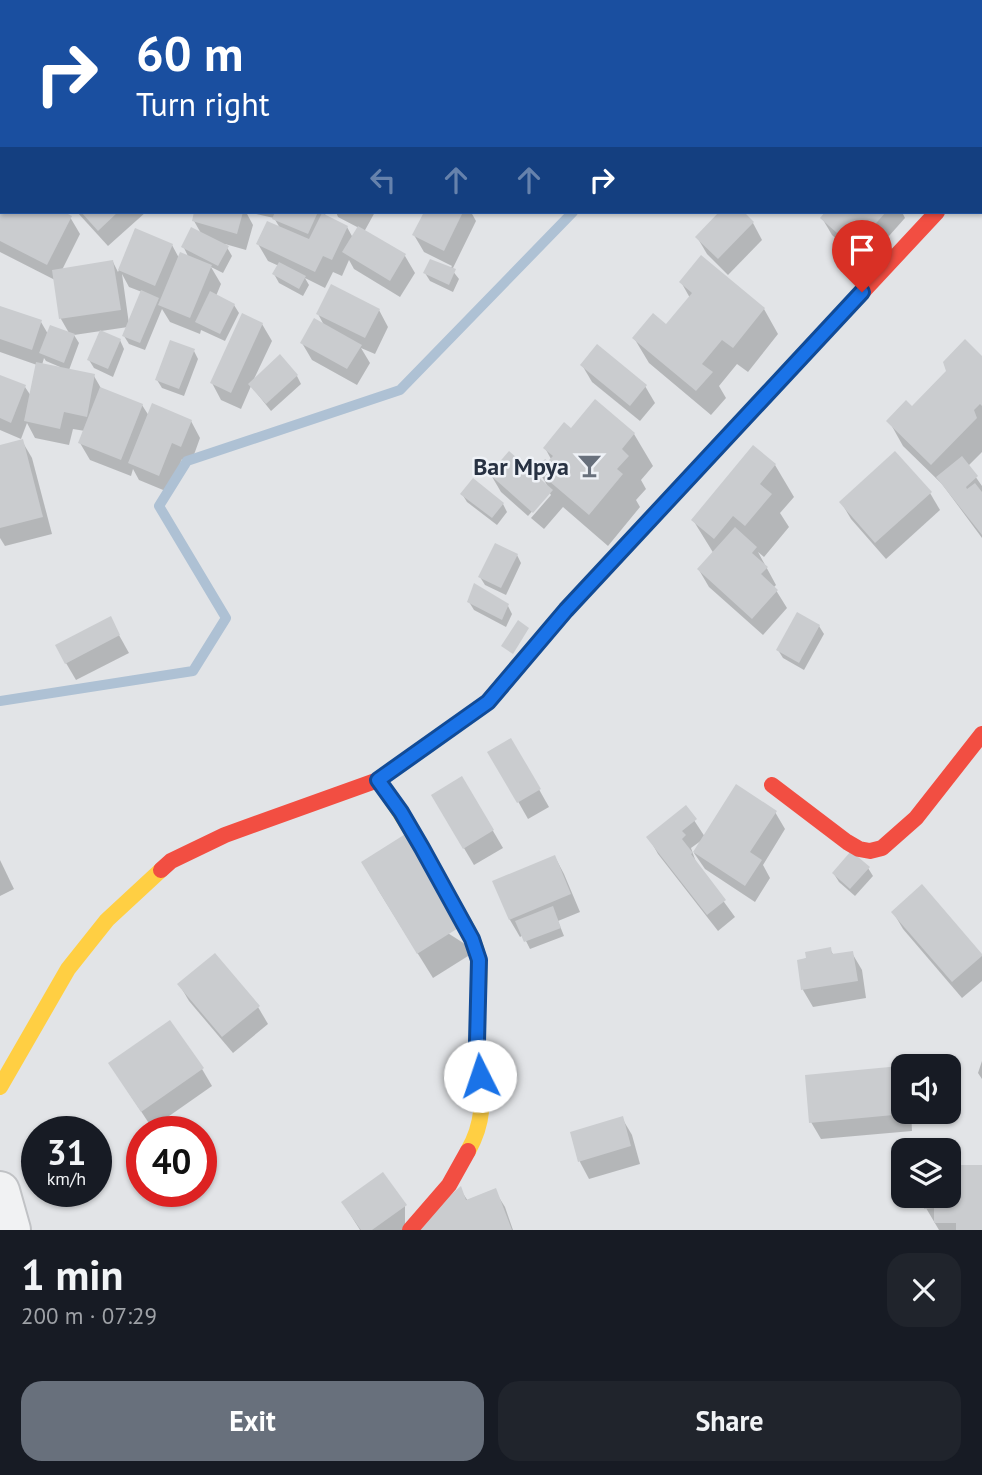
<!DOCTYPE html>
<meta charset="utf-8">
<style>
body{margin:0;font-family:"PT Sans",sans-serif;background:#20242c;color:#f1f3f6;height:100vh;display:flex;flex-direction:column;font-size:26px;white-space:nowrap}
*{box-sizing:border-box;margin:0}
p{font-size:23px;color:#9ea1a6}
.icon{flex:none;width:38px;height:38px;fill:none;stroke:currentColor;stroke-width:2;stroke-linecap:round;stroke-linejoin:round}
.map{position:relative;height:1230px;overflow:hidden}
.panel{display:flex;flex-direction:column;background:#171b24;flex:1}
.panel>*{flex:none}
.top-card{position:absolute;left:0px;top:0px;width:984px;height:214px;box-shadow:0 2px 5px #0004;background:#1a4fa0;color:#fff;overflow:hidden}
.buttons{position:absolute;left:891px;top:1054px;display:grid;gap:14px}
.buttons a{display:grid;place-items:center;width:70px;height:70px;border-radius:14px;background:#171b24;box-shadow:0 2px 5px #0004;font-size:35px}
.speed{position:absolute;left:21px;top:1116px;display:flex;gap:14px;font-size:35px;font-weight:700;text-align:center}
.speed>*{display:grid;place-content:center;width:91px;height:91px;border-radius:50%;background:#171b24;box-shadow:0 2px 5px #0004;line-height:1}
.speed small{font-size:18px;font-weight:400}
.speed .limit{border:10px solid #d22;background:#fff;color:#111}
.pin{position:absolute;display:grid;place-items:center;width:60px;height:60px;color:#fff;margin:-72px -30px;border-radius:50% 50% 50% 0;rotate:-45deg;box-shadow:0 0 7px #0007}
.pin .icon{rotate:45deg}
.me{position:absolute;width:77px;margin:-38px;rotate:356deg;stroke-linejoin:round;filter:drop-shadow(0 0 5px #0008)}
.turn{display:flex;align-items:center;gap:24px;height:147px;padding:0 21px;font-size:32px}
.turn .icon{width:91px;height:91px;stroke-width:2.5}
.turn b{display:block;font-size:49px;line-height:60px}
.lanes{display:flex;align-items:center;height:66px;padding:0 21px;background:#0003;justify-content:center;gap:35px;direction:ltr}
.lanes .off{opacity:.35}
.round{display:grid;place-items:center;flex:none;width:74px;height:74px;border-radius:21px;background:#20242c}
.head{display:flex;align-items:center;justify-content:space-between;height:119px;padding:0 21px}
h1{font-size:42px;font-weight:700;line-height:52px}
.primary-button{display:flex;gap:14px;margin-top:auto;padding:14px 21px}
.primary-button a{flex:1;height:80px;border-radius:21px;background:#68707c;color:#fff;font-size:28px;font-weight:700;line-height:80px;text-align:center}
.primary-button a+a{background:#20242c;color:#f1f3f6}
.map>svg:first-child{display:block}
.shadow{fill:#0003;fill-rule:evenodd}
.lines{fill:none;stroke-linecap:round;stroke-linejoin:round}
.stream{stroke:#aec1d4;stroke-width:10}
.building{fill:#cacccf}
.street-casing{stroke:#c0c2c5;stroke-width:42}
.street{stroke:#f1f2f3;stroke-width:38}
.slow{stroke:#ffcf43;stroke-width:16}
.jam{stroke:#f24e42;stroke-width:16}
.route-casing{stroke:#114b97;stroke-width:18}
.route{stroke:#1a73e8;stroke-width:12}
.labels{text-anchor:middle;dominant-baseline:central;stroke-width:5;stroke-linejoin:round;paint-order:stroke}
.poi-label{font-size:24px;font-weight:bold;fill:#273142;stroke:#eff2f7;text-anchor:end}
</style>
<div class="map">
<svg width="982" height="1230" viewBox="0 0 982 1230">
<rect width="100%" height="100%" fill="#e2e4e7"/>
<g class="shadow">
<path d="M85,0H100L104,2H85Z"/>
<path d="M135,0H179L181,2H134Z"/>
<path d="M359,0H417L416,2Z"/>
<path d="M583,0H655L653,2Z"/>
<path d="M671,0H721L722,2H672Z"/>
<path d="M951,0H974L976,2H950Z"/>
<path d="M2,90V121L0,119Z"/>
<path d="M0,181L2,212H60L70,217L80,234L62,270L113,262L118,272L136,230L172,245L179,258H189L183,246L202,235L194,221L196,212H246L253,225L246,250L225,244L232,256L223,273L211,267L221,284L216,296L234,305L239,313L225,341L201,330L200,334L170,322L162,309L145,350L129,344L124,336L128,327L74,335L79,343L69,370L94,376L102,390L142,405L149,416L191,421L200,438L191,463L182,459L168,492L139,480L133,469L131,476L90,460L80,443L85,431L73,429L69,445L35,438L27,423L21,439L0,430V377L25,387L31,396L37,365L0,352V308L41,322L48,334L69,333L61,319L55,280L0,252ZM122,274L129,287L142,292L129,324ZM44,358L46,361L60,367V369L42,365Z"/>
<path d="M77,212H146L108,246Z"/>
<path d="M247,212H324L327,218L347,227L353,238L359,228L338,217L336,212H375L364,232L405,256L415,273L400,297L354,269L349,260L342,276L333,272L325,288L305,278L309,285L303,296L279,283L274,274L279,266L268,261L258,244L280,228L274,218Z"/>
<path d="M426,212H471L476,221L452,270L459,279L453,292L430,281L425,273L450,269L452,266L424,252L414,235Z"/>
<path d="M721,212H741L753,223L762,240L728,275L707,254L697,237Z"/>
<path d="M828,212H902L905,218L864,264L832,235L822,218Z"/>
<path d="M681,282L764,309L778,334L748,372L737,364L719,386L726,398L711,415L649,363L634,338L666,327L690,298Z"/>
<path d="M379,310L388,327L375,354L361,348L370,363L357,385L312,360L302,343L325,327L318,314Z"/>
<path d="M262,324L272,341L253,381L297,376L301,384L271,411L251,386L241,409L221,400L212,383Z"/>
<path d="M120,340L124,349L113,377L94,368L89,360Z"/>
<path d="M194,351L198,359L184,396L162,388L157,380Z"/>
<path d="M982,358V452L968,466L982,486V538L942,484L903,446L889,421L912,409Z"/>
<path d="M582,365L645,386L655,403L640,421L592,382Z"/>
<path d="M595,401L634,434L653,466L641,480L646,489L636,500L640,507L608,546L563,507L544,529L531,518L551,495L549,492L528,516L501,492L491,475L547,485L538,470L551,459L545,448L571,430Z"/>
<path d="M22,441L32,458L52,534L5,546L0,538V447Z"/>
<path d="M754,448L775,465L794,497L780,513L789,527L764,557L758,552L776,585L774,587L787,608L763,635L709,587L699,570L714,554L693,520Z"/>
<path d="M930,493L940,510L886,559L851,519L841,502Z"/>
<path d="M462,494L503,504L507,512L497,525L467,502Z"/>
<path d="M517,555L521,563L506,595L485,585L480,577Z"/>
<path d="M469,602L508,606L512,614L506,627L474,610Z"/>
<path d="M110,619L129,653L76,680L66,663Z"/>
<path d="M819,626L824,634L804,670L783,658L778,650Z"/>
<path d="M511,740L549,807L528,819L490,752Z"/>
<path d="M462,778L503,848L474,865L433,796Z"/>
<path d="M686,808L705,837L775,812L785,829L763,865L770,878L755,902L705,869L694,853L702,840L691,848L697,865L735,917L718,931L658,854L649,838Z"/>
<path d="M555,857L564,874L580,912L558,921L564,936L530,949L523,935L520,937L510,920L495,881Z"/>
<path d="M0,860L14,889L0,896Z"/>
<path d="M868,868L873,876L855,896L839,882L834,874Z"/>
<path d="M377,888L476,951L433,978Z"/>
<path d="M893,912L982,956V981L962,998L903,929Z"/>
<path d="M830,949L834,956L852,953L862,970L866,998L813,1007L803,990L799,961Z"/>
<path d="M179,984L258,1007L268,1024L233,1053L189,1001Z"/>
<path d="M982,1061V1079L978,1073Z"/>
<path d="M110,1064L202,1069L212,1086L152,1128Z"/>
<path d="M899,1068L903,1076V1111H911L912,1131L821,1139L811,1122Z"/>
<path d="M622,1118L632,1135L640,1164L589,1179L580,1162L572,1133Z"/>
<path d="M982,1167V1230H939L926,1208L948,1195Z"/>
<path d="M460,1189L468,1201L495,1191L505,1207L513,1230H414Z"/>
<path d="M343,1203L405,1206V1230H360Z"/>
</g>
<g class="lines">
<g class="stream">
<path d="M777,2L779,0"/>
<path d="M0,701L193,671L226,618L159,506L187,461L400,390L573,212"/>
</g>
</g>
<g class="building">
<path d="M0,212H64L72,216L47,265L0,241Z"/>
<path d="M81,212H118L98,231Z"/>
<path d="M194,212H243L237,234L192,221Z"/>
<path d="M275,212H318L308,234L272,219Z"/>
<path d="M424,212H463L444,251L412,235Z"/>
<path d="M719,212H744L754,222L718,259L695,237Z"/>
<path d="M825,212H886L854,248L820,218Z"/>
<path d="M322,213L348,226L332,260L323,256L315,272L256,244L267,221L309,239Z"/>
<path d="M358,226L406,254L390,281L342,252Z"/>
<path d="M191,227L229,246L218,266L181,247Z"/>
<path d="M135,228L173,244L155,286L118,270Z"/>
<path d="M180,252L212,265L190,318L158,305Z"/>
<path d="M701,255L765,308L733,348L722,340L702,364L713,372L696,391L632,338L653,313L666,324L692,293L679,282Z"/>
<path d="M430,259L456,269L449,285L423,273Z"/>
<path d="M113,260L121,310L59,319L52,270Z"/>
<path d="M279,262L306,276L299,289L272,274Z"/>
<path d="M331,284L380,309L365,338L316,314Z"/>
<path d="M141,290L159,298L140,343L122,336Z"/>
<path d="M210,291L235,304L220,334L195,322Z"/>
<path d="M0,306L42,320L32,350L0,339Z"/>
<path d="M242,313L263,323L231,393L210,383Z"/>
<path d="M314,318L362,345L347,369L300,343Z"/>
<path d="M50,325L75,334L64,363L39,353Z"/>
<path d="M100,330L121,339L108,369L87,360Z"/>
<path d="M965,339L982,356V406L980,404L974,410L977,418L931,465L886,421L906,400L912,406L946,371L943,362Z"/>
<path d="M170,340L195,349L179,389L155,380Z"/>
<path d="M597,344L647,385L630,406L580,365Z"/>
<path d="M280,354L298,375L266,404L248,384Z"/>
<path d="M36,362L95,374L87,417L64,412L60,429L24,421Z"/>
<path d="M0,375L26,385L11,423L0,418Z"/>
<path d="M100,387L143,404L121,460L78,443Z"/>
<path d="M595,399L635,433L622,449L629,456L617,469L623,474L589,515L536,470L545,459L548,461L553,456L543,448L564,422L571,428Z"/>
<path d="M152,403L192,420L181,447L172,443L159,476L128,463Z"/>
<path d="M23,439L43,517L0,528V445Z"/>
<path d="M753,445L776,464L760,484L772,494L745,526L733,516L714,539L691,520Z"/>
<path d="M509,451L553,490L533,513L489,474Z"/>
<path d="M895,451L932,492L875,543L839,502Z"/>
<path d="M962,456L978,476L966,487L967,489L975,483L982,492V535L936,477Z"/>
<path d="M473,478L504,503L492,518L460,494Z"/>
<path d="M735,527L757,547L752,553L768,567L761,574L778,590L752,619L697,569Z"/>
<path d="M495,543L518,554L501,588L478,577Z"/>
<path d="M474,583L509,604L502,620L467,602Z"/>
<path d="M797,612L820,625L799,663L776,650Z"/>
<path d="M111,616L120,635L65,664L55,645Z"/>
<path d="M518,620L529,628L513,654L501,646Z"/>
<path d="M511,738L541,789L517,803L487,752Z"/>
<path d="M462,776L494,830L463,849L431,795Z"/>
<path d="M736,784L777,811L750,852L762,860L745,886L693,852Z"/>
<path d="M686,805L697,819L682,831L686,835L682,839L693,853L691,854L726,900L707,915L646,837Z"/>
<path d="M407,833L463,925L417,954L361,862Z"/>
<path d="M851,851L870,867L850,889L832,873Z"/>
<path d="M555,855L571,894L509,920L492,881Z"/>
<path d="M922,884L982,954V956L952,982L891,912Z"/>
<path d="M553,906L561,928L524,942L515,921Z"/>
<path d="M831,947L832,954L853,951L858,981L801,990L797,960L806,958L805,952Z"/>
<path d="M215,953L260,1006L222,1037L177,984Z"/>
<path d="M170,1020L204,1068L141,1112L108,1063Z"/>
<path d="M900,1066L904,1114L809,1123L805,1075Z"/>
<path d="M623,1116L631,1146L578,1162L570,1132Z"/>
<path d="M948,1165H982V1230H956V1223H934V1208L924,1209V1195H948Z"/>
<path d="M383,1172L407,1205L372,1230H361L341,1202Z"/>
<path d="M461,1186L466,1200L496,1188L512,1230H410Z"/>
</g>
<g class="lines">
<defs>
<g id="street">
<path d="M539,2V0"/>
<path d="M0,22L2,21"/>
<path d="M0,1191L11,1230"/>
</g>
</defs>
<use href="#street" class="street-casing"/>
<use href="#street" class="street"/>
<g class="slow">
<path d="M405,761L488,702L566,610L649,521"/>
<path d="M378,780C406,819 429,861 453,904C462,921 477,941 479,962C481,988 476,1015 477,1042C478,1085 491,1110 468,1151"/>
<path d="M0,1087L68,969L107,920L161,870"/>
</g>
<g class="jam">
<path d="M649,521L937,212"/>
<path d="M772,785L847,842L859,849L870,851L882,848L916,818L982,734"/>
<path d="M161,870L171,861L225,835L378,780L405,761"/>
<path d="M410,1230L449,1185L468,1151"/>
</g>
</g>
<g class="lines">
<defs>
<path id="route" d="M480,1076L477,1042L479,960L472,939L422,848L401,812L378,780L488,702L566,610L862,292"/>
</defs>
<use href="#route" class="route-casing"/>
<use href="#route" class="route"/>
</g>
<defs>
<symbol id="bar-bare" viewBox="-9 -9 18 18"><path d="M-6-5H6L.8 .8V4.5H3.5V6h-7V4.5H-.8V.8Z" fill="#68707c" stroke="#eff2f7" stroke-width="2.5" paint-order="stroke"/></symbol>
</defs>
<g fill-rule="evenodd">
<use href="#bar-bare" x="572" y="448" width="35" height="35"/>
</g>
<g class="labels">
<g class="poi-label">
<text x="569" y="466">Bar Mpya</text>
</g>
</g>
</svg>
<div class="buttons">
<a><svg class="icon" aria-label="sound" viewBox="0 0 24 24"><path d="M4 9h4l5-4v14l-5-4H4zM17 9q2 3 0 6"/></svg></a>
<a><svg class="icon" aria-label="layers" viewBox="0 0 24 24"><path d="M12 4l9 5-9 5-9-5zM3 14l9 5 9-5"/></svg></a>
</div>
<div class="speed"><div>31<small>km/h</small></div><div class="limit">40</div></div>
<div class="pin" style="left:862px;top:292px;background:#d93025"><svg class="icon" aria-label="arrive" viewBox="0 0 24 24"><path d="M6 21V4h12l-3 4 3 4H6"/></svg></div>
<svg class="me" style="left:480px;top:1076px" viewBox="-20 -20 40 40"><circle r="19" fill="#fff"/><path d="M0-13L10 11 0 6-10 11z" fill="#1a73e8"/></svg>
<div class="top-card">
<div class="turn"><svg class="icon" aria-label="right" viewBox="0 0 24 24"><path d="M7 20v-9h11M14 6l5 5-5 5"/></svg><div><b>60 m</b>Turn right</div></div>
<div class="lanes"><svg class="icon off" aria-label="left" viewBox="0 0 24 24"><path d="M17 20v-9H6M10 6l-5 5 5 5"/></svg><svg class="icon off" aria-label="ahead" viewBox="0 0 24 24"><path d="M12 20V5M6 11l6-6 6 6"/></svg><svg class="icon off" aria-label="ahead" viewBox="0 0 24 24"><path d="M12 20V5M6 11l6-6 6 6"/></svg><svg class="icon" aria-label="right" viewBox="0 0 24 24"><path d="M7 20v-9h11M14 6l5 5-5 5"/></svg></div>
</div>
</div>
<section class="panel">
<div class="head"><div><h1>1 min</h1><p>200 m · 07:29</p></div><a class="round"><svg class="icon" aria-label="close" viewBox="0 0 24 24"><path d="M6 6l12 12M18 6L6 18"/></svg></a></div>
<div class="primary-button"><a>Exit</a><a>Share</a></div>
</section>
